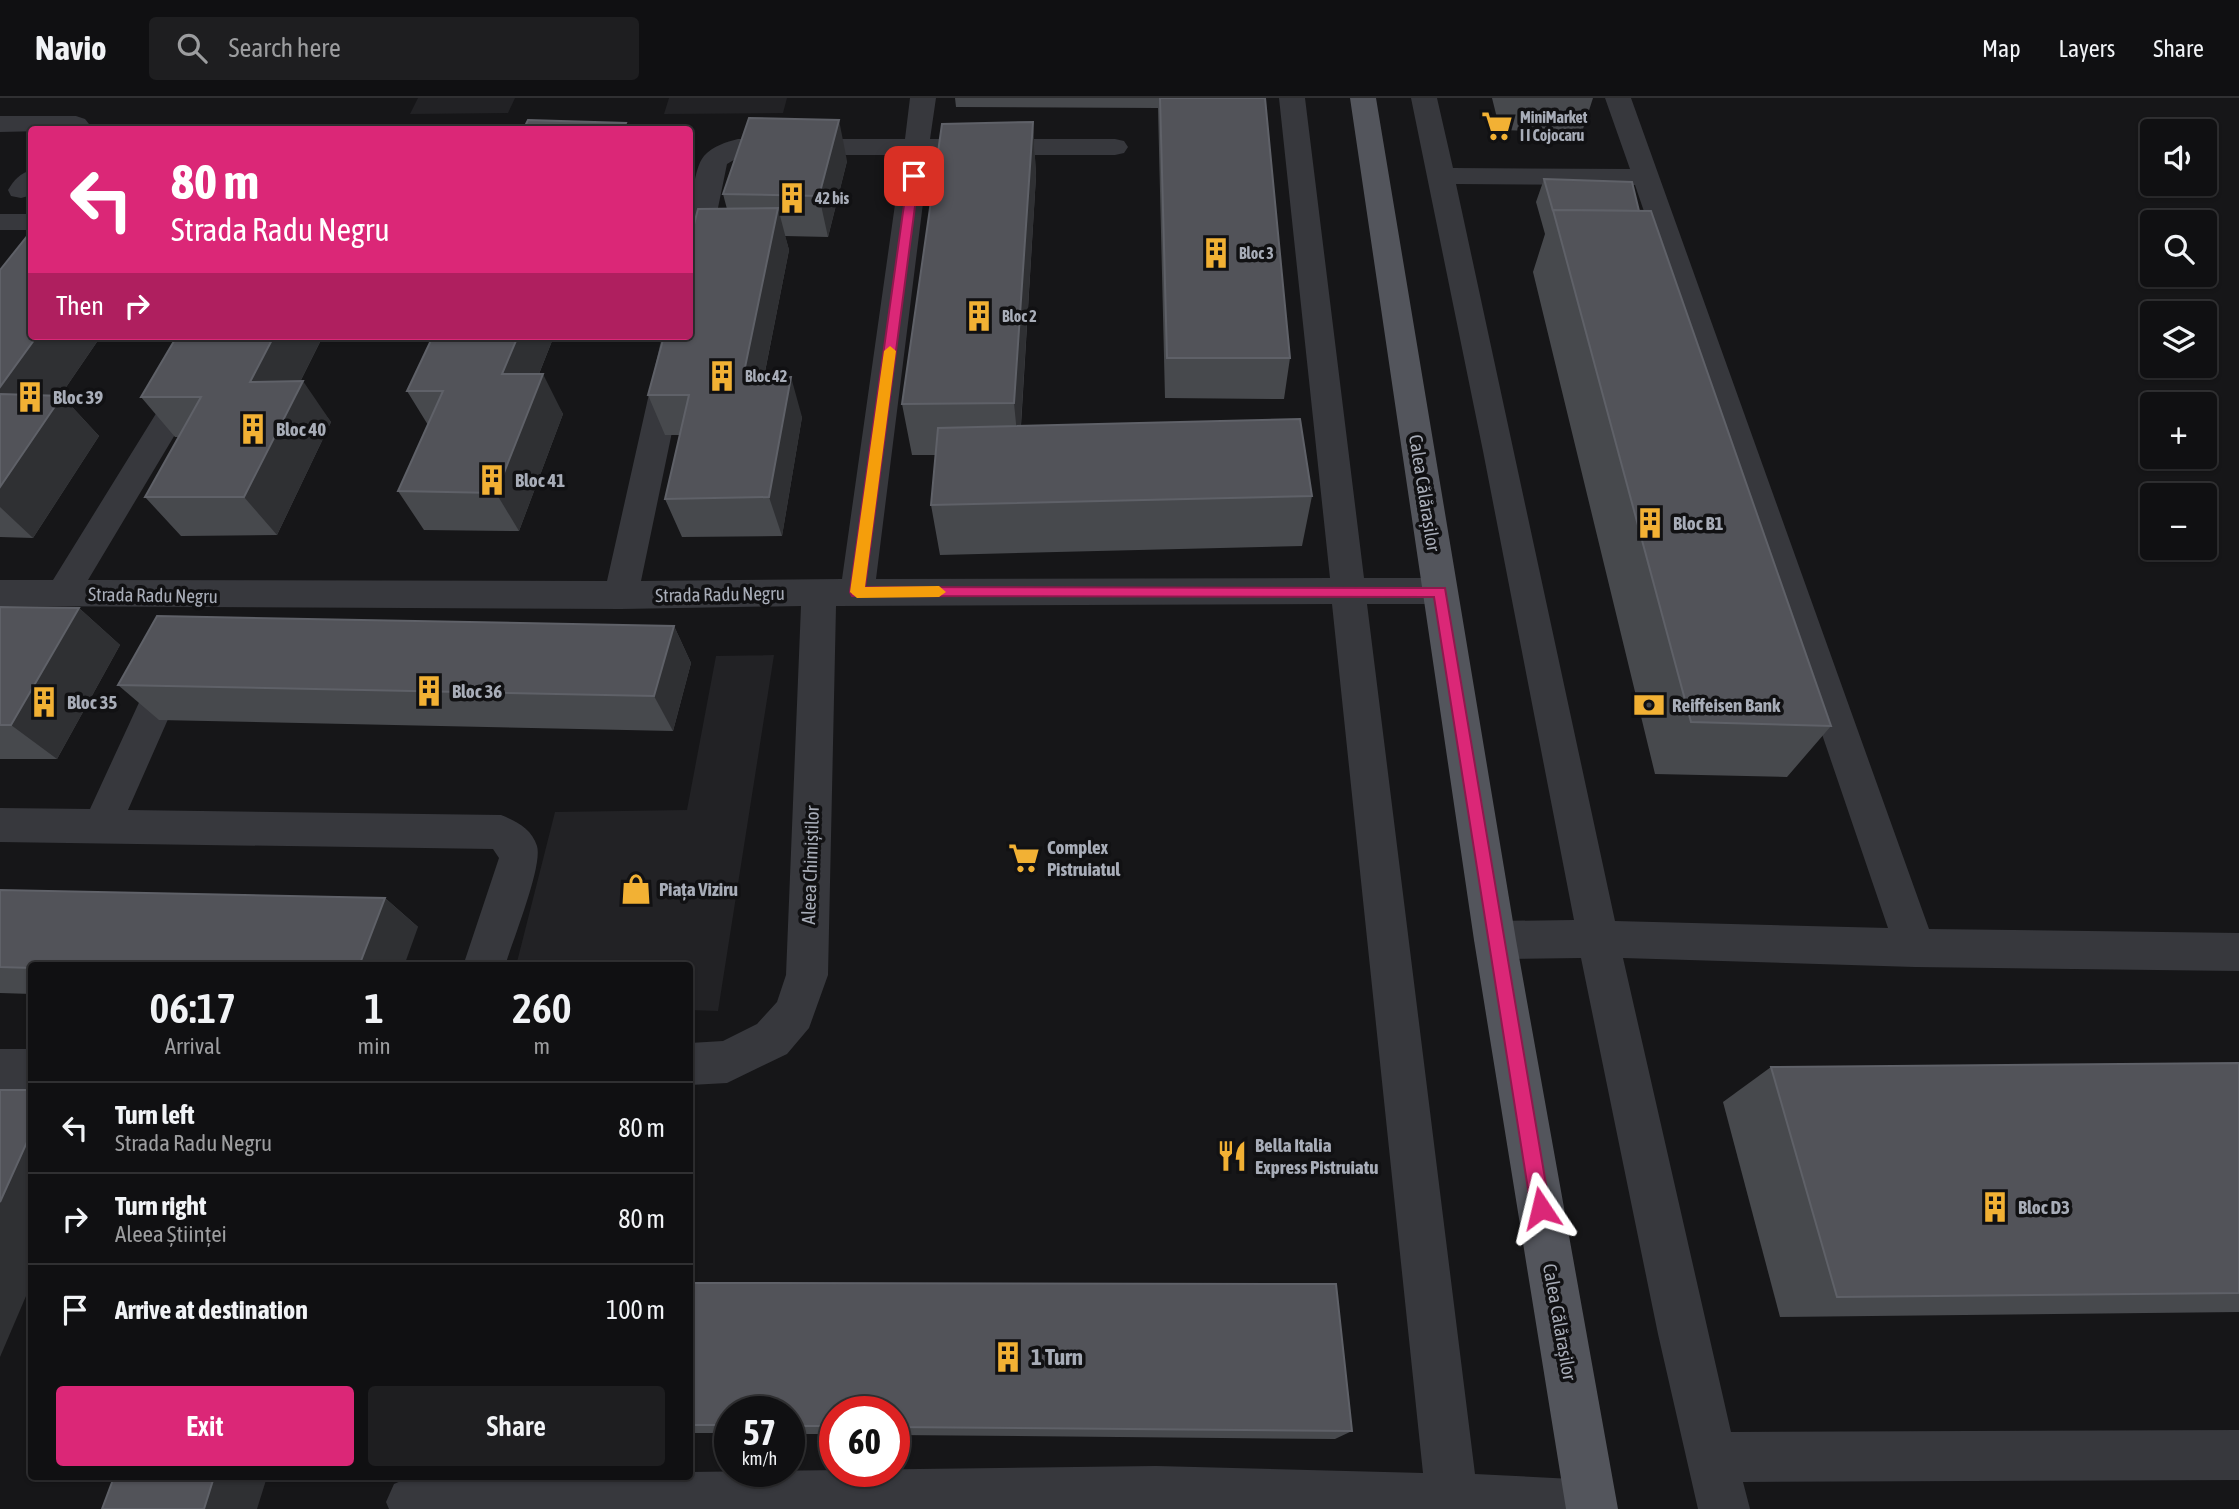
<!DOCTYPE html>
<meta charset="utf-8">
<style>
body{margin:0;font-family:"Asap Condensed",sans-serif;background:#1e1e20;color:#f1f3f6;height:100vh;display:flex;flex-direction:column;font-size:26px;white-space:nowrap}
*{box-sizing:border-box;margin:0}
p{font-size:23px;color:#9c9d9f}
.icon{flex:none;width:38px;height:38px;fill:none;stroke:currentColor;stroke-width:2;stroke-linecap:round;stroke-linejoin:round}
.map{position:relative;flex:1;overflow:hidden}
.side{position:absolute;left:28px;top:864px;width:665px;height:518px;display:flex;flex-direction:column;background:#101012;border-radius:7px;box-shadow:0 2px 5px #0004,0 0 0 2px #303032}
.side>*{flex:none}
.guide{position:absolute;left:28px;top:28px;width:665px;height:214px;border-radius:7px;box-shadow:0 2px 5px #0004,0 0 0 2px #303032;background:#db2777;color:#fff;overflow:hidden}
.fabs{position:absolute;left:2140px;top:21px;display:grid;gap:14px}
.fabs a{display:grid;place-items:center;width:77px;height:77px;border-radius:7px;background:#101012;box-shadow:0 2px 5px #0004,0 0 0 2px #303032;font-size:35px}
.speed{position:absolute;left:714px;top:1298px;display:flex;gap:14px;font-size:35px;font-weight:700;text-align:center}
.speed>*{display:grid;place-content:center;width:91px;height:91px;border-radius:50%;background:#101012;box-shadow:0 2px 5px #0004,0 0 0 2px #303032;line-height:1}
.speed small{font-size:18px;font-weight:400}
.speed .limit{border:10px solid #d22;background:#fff;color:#111}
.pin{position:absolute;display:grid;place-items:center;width:60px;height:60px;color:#fff;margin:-30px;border-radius:14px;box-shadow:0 4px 10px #0006}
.me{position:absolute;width:77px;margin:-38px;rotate:350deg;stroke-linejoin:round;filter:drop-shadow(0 0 5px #0008)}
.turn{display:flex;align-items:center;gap:24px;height:147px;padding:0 28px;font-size:32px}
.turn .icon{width:91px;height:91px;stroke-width:2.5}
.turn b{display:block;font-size:49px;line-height:60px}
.then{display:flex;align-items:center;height:66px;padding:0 28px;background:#0003;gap:14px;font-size:26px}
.eta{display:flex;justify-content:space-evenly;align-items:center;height:119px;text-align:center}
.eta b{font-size:42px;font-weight:600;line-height:49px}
.primary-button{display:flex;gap:14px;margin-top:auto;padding:14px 28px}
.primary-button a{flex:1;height:80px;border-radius:7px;background:#db2777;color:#fff;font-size:28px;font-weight:600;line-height:80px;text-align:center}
.primary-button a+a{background:#1e1e20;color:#f1f3f6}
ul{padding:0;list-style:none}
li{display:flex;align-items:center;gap:21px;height:91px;padding:0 28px;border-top:2px solid #303032}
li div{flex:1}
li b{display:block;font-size:26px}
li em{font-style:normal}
header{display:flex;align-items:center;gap:42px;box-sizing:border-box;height:98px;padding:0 35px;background:#101012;border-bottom:2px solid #303032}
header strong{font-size:33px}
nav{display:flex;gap:38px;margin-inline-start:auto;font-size:24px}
.search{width:490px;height:63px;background:#1e1e20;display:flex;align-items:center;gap:18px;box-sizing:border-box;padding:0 24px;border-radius:7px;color:#9c9d9f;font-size:26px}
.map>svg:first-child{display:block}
.built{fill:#222225}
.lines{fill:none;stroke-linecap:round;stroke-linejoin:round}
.minor{fill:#37383d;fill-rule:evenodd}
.major{fill:#53555c;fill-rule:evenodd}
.wall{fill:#47494d}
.shaded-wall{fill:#2f3033}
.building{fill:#525359;stroke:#5f6168;stroke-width:2}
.route{fill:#db2777;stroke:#8e194d;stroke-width:2}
.slow{fill:#f59e0b}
.labels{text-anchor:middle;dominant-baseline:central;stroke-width:7;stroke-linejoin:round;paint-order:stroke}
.far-poi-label{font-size:16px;font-weight:bold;fill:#a8adb8;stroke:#111113;text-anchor:start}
.poi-label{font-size:19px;font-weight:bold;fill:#a8adb8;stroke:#111113;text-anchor:start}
.street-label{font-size:19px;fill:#a8adb8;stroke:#111113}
.near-poi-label{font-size:23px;font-weight:bold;fill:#a8adb8;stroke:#111113;text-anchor:start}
</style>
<header>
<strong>Navio</strong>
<div class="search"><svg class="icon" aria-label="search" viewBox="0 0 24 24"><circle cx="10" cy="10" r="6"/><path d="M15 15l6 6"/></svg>Search here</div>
<nav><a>Map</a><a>Layers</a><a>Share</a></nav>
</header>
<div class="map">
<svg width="2239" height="1411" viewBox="0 0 2239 1411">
<rect width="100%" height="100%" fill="#161618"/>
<g class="built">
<path d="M418,0H515L508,15L410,16Z"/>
<path d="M669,0H787L783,15L664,16Z"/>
<path d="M774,557L718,913L690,912V868H516L555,714L687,712L716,558Z"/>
</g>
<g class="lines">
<g class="minor">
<path d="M910,0H936L930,41H1115L1124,43L1128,49L1124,55L1115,57H929L876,481L1330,480L1279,0H1305L1364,480H1440L1452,484L1457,493L1452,502L1440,506H1367L1475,1376L1592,1382L1610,1390L1617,1411H389L386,1404L394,1386L410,1379H690V1374L1156,1368L1423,1375L1332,506L836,508L828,877L809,930L787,956L727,985L690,987V945L723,943L757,926L777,904L786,877L801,508L621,511L0,508V482H53L204,238H234L88,482L607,483L662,238H690V234L692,238L641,483L842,481L902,57H742L727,66L704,178L700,184L690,187C688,162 688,76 704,58C713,48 726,44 738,41H905Z"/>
<path d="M1411,0H1437L1453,70L1630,71L1605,0H1631L1929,831L2239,835V873L1915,869L1623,860L1731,1334L2239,1332V1382L1743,1384L1750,1411H1698L1658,1236L1581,860L1495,861L1480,855L1474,842L1480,829L1495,823L1574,822L1483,353ZM1456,86L1635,87L1888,830L1615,823Z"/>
<path d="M0,18H76L85,21L89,26L85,32L0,34Z"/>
<path d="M32,72V97L21,100L11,98L8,92C14,82 20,75 32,72Z"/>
<rect x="0" y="116" width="32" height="16"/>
<path d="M173,555L186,559L191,569L128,712L501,717C516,723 532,731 537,748C543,768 512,844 505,868H463L499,760L493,751L0,744V710L90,711L160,559Z"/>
<rect x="0" y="951" width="32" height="42"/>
</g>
<path class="major" d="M1350,0H1376L1516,842L1618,1411H1566L1474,842Z"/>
</g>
<g class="wall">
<path d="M955,0H1265L1290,260L1284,301L1165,300L1158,10L956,9Z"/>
<path d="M1492,0H1593L1582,34L1500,32Z"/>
<path d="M1033,24L1036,78L1021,328L1312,398L1302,448L940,457L931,407L936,357H912L902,306Z"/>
<path d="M847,63L828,139L785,138L789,152L764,279L802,319L782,438L682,439L665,401L680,337H665L648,297L727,111L723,96Z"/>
<path d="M1544,81L1639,113L1831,628L1787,679L1655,676L1533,174L1545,136L1536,104Z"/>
<path d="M0,172L32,238H101L60,298H62L99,338L33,440L0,439Z"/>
<path d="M177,238H323L300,284L331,324L277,437L181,438L145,399L179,339H175L141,299Z"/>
<path d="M433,238H554L539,276L563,316L519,433L424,432L398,393L428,327L407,293Z"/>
<path d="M0,509L79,510L120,547L57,661H0Z"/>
<path d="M674,528L691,565L673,633L159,622L118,587Z"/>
<path d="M0,792L385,800L418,829L32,868V896L0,895Z"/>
<path d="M2239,965V1214L1780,1219L1723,1004L1771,969Z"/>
<path d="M690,1185L1352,1333L1335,1341L894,1337V1314H835V1336H789V1314H730V1335H690Z"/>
</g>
<g class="shaded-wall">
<path d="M839,22L847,63L828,139L819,98Z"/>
<path d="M1033,24L1036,78L1019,356L1014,305Z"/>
<path d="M778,110L789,152L756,319L743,279Z"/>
<path d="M37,238H101L34,336L0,302V289Z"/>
<path d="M274,238H323L280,324L250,284Z"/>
<path d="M518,238H554L523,316L502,276Z"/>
<path d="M543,276L563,316L519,433L496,395Z"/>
<path d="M791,279L802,319L782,438L769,399Z"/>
<path d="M303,283L331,324L277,437L244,399Z"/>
<path d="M62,298L99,338L33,440L0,409V389Z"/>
<path d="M79,510L120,547L57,661L11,627Z"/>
<path d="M674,528L691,565L673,633L654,598Z"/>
<path d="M385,800L418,829L404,868H359Z"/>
<path d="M32,1033V1184L0,1259V1104Z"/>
<path d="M214,1379H267L257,1411H204Z"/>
</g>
<g class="building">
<path d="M1160,0H1265L1290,260H1167Z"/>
<path d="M749,20L839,22L819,98L723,96Z"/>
<path d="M528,22L626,25L623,32H523Z"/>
<path d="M1033,24L1014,305L902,306L942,26Z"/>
<path d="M1544,81L1632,84L1639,113L1553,112V113Z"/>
<path d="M778,110L743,279H791L769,399L665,401L689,297H648L664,238H690V142L698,111Z"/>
<path d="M1553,112L1651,113L1831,628L1691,624Z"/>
<path d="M32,132V238H37L0,289V172Z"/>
<path d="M177,238H274L250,284L303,283L244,399H145L201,299H141Z"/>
<path d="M433,238H518L502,276H543L496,395L398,393L443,293H407Z"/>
<path d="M0,296L62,298L0,389Z"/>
<path d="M1300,321L1312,398L931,407L938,330Z"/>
<path d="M0,509L79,510L11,627H0Z"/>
<path d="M157,518L674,528L654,598L118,587Z"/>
<path d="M0,792L385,800L359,868H32V870L0,869Z"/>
<path d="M2239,965V1195L1837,1199L1771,969Z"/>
<path d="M0,992H32V1033L0,1104Z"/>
<path d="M690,1185L1336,1186L1352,1333L894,1329V1314H835V1328H789V1314H730V1327H690Z"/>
<path d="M114,1379H214L204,1411H102Z"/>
</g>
<path class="route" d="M914,75L919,78L865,489L1445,490L1550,1110L1547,1117L1541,1119L1534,1117L1531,1110L1434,499L852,498L850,494L908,78Z"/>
<path class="slow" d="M890,248L896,253L865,489L939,488L946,494L939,499L857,500L850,494L884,253Z"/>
<defs>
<symbol id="supermarket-bare" viewBox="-9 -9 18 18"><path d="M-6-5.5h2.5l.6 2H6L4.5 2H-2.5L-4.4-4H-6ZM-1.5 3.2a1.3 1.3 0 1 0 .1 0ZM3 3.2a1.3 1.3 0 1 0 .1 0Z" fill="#f2b134" stroke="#111113" stroke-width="2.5" paint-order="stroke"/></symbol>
<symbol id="building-bare" viewBox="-9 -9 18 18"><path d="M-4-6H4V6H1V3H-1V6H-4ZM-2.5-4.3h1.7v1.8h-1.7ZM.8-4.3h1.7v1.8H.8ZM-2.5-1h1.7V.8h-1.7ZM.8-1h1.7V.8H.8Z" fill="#f2b134" stroke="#111113" stroke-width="2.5" paint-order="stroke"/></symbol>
<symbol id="bank-bare" viewBox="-9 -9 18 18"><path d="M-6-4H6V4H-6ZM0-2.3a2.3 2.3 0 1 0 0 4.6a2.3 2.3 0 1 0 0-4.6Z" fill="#f2b134" stroke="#111113" stroke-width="2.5" paint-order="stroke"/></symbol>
<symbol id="shop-bare" viewBox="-9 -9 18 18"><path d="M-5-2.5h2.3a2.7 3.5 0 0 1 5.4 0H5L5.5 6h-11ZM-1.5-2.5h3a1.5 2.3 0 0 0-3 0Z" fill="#f2b134" stroke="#111113" stroke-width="2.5" paint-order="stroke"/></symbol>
<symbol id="restaurant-bare" viewBox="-9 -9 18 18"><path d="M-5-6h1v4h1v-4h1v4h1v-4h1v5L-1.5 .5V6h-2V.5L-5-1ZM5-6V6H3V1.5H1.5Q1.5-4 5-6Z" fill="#f2b134" stroke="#111113" stroke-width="2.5" paint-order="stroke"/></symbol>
</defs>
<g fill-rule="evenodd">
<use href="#supermarket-bare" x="1475" y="6" width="44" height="44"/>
<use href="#building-bare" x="770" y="78" width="44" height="44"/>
<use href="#building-bare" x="1194" y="133" width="44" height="44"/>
<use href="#building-bare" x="957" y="196" width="44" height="44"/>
<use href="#building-bare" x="700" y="256" width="44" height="44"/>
<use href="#building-bare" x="8" y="277" width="44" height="44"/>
<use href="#building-bare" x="231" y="309" width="44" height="44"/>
<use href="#building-bare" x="470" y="360" width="44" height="44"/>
<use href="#building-bare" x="1628" y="403" width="44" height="44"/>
<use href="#building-bare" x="407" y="571" width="44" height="44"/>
<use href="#building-bare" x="22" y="582" width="44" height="44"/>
<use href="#bank-bare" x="1627" y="585" width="44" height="44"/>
<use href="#supermarket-bare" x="1002" y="738" width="44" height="44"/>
<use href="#shop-bare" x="614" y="769" width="44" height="44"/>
<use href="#restaurant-bare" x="1210" y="1036" width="44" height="44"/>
<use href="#building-bare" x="1973" y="1087" width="44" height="44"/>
<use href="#building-bare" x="986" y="1237" width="44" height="44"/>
</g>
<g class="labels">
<g class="far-poi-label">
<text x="1520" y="19">MiniMarket<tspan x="1520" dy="18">I I Cojocaru</tspan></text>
<text x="815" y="100">42 bis</text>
<text x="1239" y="155">Bloc 3</text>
<text x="1002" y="218">Bloc 2</text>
<text x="745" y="278">Bloc 42</text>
</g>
<g class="poi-label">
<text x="53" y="299">Bloc 39</text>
<text x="276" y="331">Bloc 40</text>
<text x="515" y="382">Bloc 41</text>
<text x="1673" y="425">Bloc B1</text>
<text x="452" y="593">Bloc 36</text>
<text x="67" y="604">Bloc 35</text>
<text x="1672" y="607">Reiffeisen Bank</text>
<text x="1047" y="749">Complex<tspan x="1047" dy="22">Pistruiatul</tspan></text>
<text x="659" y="791">Piața Viziru</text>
<text x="1255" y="1047">Bella Italia<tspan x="1255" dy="22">Express Pistruiatu</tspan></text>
<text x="2018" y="1109">Bloc D3</text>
</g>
<g class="street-label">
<text transform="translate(1425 395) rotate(81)">Calea Călărașilor</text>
<text transform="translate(720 496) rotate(-1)">Strada Radu Negru</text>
<text transform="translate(153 497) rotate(1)">Strada Radu Negru</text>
<text transform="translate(810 767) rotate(-88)">Aleea Chimiștilor</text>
<text transform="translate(1560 1224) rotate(80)">Calea Călărașilor</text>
</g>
<g class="near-poi-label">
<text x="1031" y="1259">1 Turn</text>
</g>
</g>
</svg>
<div class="fabs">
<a><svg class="icon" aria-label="sound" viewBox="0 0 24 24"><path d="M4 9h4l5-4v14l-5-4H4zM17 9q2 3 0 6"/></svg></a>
<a><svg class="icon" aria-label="search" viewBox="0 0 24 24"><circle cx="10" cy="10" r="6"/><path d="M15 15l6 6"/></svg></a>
<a><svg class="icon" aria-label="layers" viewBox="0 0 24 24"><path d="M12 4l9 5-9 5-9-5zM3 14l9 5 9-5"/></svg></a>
<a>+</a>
<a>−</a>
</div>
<div class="speed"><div>57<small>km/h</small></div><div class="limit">60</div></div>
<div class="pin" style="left:914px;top:78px;background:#d93025"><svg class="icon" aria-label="arrive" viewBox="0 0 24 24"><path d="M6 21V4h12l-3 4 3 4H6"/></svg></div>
<svg class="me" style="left:1541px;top:1110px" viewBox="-20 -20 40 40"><path d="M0-17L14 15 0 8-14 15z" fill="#db2777" stroke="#fff" stroke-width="4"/></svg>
<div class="guide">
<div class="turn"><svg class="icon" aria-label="left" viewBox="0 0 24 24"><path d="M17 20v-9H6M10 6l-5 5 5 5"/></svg><div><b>80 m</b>Strada Radu Negru</div></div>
<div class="then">Then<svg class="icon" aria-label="right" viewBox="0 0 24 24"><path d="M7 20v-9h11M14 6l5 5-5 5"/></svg></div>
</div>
<section class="side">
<div class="eta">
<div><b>06:17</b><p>Arrival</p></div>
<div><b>1</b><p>min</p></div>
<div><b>260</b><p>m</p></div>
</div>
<ul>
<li><svg class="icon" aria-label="left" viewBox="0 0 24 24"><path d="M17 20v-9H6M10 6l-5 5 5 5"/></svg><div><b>Turn left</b><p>Strada Radu Negru</p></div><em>80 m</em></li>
<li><svg class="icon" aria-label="right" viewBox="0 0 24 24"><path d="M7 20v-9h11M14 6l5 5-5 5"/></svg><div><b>Turn right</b><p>Aleea Științei</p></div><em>80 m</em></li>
<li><svg class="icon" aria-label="arrive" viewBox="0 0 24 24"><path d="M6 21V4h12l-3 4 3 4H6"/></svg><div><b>Arrive at destination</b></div><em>100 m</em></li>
</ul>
<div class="primary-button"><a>Exit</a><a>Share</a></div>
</section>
</div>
